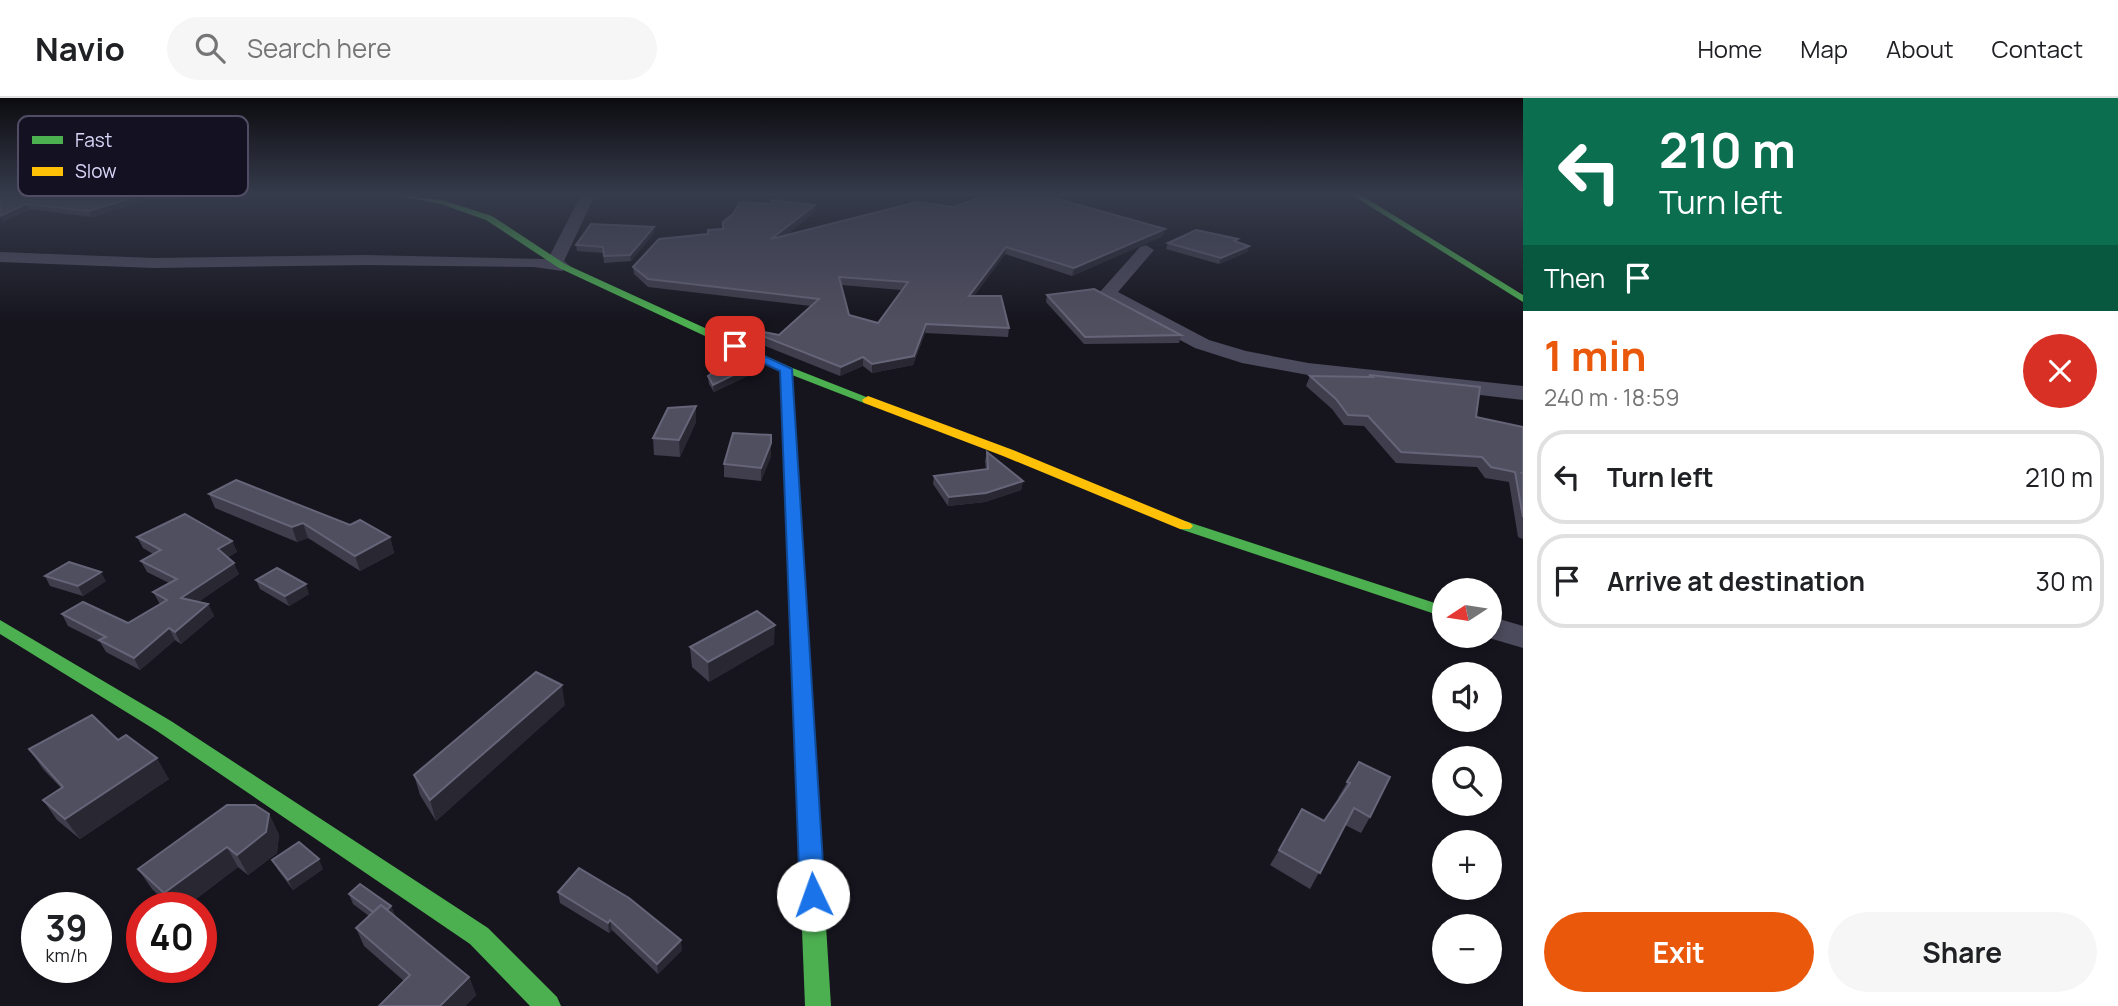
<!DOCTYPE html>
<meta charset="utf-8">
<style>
body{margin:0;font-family:Manrope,sans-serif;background:#f6f6f6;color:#202124;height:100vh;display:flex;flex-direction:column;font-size:26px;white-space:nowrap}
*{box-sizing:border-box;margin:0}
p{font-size:23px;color:#757577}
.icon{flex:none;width:38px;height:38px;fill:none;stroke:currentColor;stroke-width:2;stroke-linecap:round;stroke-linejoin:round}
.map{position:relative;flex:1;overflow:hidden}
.side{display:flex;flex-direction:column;background:#fff;width:595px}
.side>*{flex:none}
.hud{background:#0b6e4f;color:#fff;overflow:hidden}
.needle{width:46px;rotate:258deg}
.fabs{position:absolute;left:1432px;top:480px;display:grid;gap:14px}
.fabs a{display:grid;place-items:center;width:70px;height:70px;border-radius:50%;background:#fff;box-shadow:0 4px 10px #0003;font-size:35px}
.speed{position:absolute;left:21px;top:794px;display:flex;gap:14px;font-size:35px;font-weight:700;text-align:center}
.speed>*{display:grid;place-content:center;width:91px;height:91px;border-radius:50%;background:#fff;box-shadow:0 4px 10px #0003;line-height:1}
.speed small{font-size:18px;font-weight:400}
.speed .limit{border:10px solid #d22;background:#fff;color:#111}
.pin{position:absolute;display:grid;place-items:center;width:60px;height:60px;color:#fff;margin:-30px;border-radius:14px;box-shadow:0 4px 10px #0006}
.me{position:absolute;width:77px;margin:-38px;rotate:357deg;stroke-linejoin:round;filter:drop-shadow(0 0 5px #0008)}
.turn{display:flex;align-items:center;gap:24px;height:147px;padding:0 21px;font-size:32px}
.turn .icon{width:91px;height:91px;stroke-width:2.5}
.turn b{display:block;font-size:49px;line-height:60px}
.then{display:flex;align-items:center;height:66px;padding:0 21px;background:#0003;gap:14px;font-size:26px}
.round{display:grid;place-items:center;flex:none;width:74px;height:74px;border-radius:37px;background:#f6f6f6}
.overview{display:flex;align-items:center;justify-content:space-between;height:119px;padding:0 21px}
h1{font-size:42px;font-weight:700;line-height:52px;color:#ea580c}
.primary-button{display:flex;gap:14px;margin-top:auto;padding:14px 21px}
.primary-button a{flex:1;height:80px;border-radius:42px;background:#ea580c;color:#fff;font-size:28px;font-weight:700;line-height:80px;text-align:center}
.primary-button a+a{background:#f6f6f6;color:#202124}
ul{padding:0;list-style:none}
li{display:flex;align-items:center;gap:21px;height:94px;margin:0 14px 10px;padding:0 7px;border:4px solid #e0e0e0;border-radius:28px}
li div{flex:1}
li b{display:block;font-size:26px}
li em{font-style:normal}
header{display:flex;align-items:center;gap:42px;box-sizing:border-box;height:98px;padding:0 35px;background:#fff;border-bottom:2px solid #e0e0e0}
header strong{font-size:33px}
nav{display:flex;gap:38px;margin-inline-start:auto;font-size:24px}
.search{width:490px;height:63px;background:#f6f6f6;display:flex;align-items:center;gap:18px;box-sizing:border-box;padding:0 24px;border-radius:38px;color:#757577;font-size:26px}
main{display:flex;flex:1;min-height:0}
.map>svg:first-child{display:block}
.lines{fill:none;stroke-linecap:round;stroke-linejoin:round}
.street{fill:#4c4b5d;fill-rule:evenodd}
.fast{fill:#4caf50;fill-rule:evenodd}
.slow{fill:#ffc107;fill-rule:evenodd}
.wall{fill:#403e4d;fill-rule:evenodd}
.shaded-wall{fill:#282732}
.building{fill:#504f60;stroke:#666478;stroke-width:2;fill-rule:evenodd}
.route{fill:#1a73e8;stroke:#114b97;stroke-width:2}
.key{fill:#131122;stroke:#4f4c63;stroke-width:2}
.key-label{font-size:19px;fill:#dad7fa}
</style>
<header>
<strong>Navio</strong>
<div class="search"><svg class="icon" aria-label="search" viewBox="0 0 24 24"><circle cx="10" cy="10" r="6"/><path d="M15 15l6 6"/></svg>Search here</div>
<nav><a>Home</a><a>Map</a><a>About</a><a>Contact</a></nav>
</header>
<main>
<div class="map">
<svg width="1523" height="908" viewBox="0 0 1523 908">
<rect width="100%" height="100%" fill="#16151e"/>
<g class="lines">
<g class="street">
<path d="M581,97H595L564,163L570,168L562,173L534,169L365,167L154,170L0,164V154L154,160L365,157L548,161Z"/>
<path d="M1146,147L1154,152L1118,194L1209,242L1246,253L1308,265L1523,288V302L1308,277L1242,265L1195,250L1105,202L1099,195L1140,149Z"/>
<path d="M1489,518L1523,528V550L1479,537H1489Z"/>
</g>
<g class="fast">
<path d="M394,97L442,102L492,118L565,166L790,269L874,302L872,305H864L792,277L831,908H805L780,273L559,170L486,122L441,106Z"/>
<path d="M1352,97H1361L1523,197V204Z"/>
<path d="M1185,423L1444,508V519L1180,431L1177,428L1180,425Z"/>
<path d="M0,522L171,623L488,830L557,899L561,908H530L470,846L157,633L0,536Z"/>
</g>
<path class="slow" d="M868,298L1013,352L1190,425L1193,428L1190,431H1180L1003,358L864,305L862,302Z"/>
</g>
<g class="wall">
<path d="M0,97H191L184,101L143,103L92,119L29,111L3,124L0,118Z"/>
<path d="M771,102L815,107V114L785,138H1163L1072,178L1005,156L974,198L1009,230L1008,239L925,235L913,267L872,275L863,268L840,278L760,246V237H779L811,208L648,189L634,176L633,169L708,136L723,131L771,105ZM841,187L902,192L878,225L849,217Z"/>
<path d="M654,129V135L631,163L604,165L603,155L577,153L576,147Z"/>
<path d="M1238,141L1237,144L1249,148L1247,154L1219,166L1166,151L1168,145Z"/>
<path d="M1047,197L1181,237L1179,245L1084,246L1046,204Z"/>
<path d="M760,264V272L714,294L709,286L708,278Z"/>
<path d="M1369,277L1476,319L1523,329V441L1518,439L1509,384L1485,380L1477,369L1396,365L1364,328L1344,327L1332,311L1306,288L1310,278L1368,279Z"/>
<path d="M696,324L680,359L654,357L653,340Z"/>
<path d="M987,354L1023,383L1021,392L985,404L948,408L933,386L934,378L986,372L985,363Z"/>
<path d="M771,358L761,383L724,379V366Z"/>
<path d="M209,396L350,427L390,439L394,455L360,473L308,440L297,444L215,410Z"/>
<path d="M137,439L232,443L237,454L228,459L239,476L198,504L208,506L214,518L181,546L175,542L140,572L106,554L100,544L68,528L62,516L128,525L160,506L153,494L169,485L147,474L141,463L153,456L143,450Z"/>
<path d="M45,478L106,483L83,498L50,488Z"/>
<path d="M256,482L309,496L289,508L260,491Z"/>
<path d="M774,546L709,584L692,569L690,549Z"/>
<path d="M565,607L436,723L420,697L414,677Z"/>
<path d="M118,642L169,681L80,741L57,722L43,702L61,690L43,671L29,651Z"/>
<path d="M1359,664L1370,719L1361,735L1345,727L1310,791L1270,767L1279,752L1324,723L1340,700H1338Z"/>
<path d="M269,716L279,737L277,755L248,777L238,769L184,810H172L152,791L138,771Z"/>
<path d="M272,762L323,771L293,792L278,772Z"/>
<path d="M558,794L682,852L658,876L612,832L609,835L560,805Z"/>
<path d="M349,796L391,808L395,818L469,879L476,897L465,908H379L404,883L364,848L356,830L369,818L353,806Z"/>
</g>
<g class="shaded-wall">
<path d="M141,97L143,103L92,119L89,113Z"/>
<path d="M183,97H191L184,101Z"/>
<path d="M26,106L29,111L3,124L0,118Z"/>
<path d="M815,107V114L771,149V141Z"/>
<path d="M654,129V135L631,163L630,157Z"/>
<path d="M1165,131L1163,138L1072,178L1074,170Z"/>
<path d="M1249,148L1247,154L1219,166L1221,160Z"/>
<path d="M1006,149L1005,156L968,206L969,198Z"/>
<path d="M926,226L925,235L913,267L872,275V266Z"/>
<path d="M863,259V268L840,278L841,269Z"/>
<path d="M760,264V272L714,294L713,287Z"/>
<path d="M696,308V324L680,359L679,342Z"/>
<path d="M771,345V358L761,383V370Z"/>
<path d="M1023,383L1021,392L985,404L948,408L949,399Z"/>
<path d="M303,425L308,440L297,444L292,429Z"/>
<path d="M390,439L394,455L360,473L355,458Z"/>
<path d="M232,443L237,454L222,463L218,451Z"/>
<path d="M234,465L239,476L187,512L181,500Z"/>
<path d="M101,474L106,483L83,498L78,488Z"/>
<path d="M306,486L309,496L289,508L285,498Z"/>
<path d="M208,506L214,518L181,546L175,534Z"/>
<path d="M775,527L774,546L709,584L708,564Z"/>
<path d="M169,530L175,542L140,572L134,560Z"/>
<path d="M562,587L565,607L436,723L430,702Z"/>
<path d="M157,660L169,681L80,741L65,721Z"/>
<path d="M269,716L279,737L277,755L248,777L237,757Z"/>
<path d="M227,749L238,769L184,810H174L164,795Z"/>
<path d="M319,761L323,771L293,792L288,782Z"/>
<path d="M391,808L395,818L379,819Z"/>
<path d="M610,822L612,832L609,835L608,825Z"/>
<path d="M681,842L682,852L658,876L657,866Z"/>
<path d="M469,879L476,897L465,908H440Z"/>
</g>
<g class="building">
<path d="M0,97H141L89,113L26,106L0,118Z"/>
<path d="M985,97H1020L1036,101L1047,98L1165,131L1074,170L1006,149L969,198H1001L1009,230L926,226L914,258L872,266L863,259L841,269L760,237L764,234L779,237L819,201L648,181L633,169L659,141L708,136V132L723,131V124L733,116L740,104L772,106L771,102L815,107L771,141L917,104L954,109ZM839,179L908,184L878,225L849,217Z"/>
<path d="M591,126L654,129L630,157L604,158L603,149L576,147Z"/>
<path d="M1196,132L1238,141L1234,143L1249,148L1221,160L1168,145Z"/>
<path d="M1094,191L1181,237L1085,239L1047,197Z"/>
<path d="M739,255L760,264L713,287L708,278Z"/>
<path d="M1369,277L1480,289L1476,319L1523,329V375H1522L1523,376V419L1515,374L1491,369L1482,359L1401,354L1368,318L1348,317L1336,301L1310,278L1372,279Z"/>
<path d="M696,308L679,342L653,340L668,310Z"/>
<path d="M733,335L771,337V345L761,370L724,366Z"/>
<path d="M987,354L1023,383L986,395L949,399L934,378L988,371Z"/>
<path d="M236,382L350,427L360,422L390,439L355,458L303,425L292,429L209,396Z"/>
<path d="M185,416L232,443L218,451L234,465L181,500L208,506L175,534L169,530L134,560L99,542L106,539L62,516L83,504L128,525L167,502L153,494L177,481L141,463L161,452L137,439Z"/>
<path d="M69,464L101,474L78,488L45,478Z"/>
<path d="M277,470L306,486L285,498L256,482Z"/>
<path d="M757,513L775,527L708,564L690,549Z"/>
<path d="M536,574L562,587L430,702L414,677Z"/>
<path d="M92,617L118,642L126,637L157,660L65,721L43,702L63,689L29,651Z"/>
<path d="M1359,664L1390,679L1370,719L1354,710L1320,775L1279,752L1302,711L1324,723L1350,685L1347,684Z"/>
<path d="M227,707H255L269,716L266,734L237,757L227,749L164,795L138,771Z"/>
<path d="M299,744L319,761L288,782L272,762Z"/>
<path d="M579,770L629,800L681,842L657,866L610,822L608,825L558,794Z"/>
<path d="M360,786L391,808L387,812L381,807L373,814L349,796Z"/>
<path d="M381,807L469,879L440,908H379L410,877L356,830Z"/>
</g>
<linearGradient id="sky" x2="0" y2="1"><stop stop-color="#0c0c10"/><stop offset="0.43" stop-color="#363b4c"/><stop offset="1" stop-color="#363b4c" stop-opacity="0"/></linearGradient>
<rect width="1523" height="224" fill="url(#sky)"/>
<path class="route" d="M731,246H739L792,271L825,797L821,805L813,808L804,805L800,797L780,273L731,250Z"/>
<rect x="18" y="18" width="230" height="80" rx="10" class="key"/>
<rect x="32" y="38" width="31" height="8" fill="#4caf50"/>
<rect x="32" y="69" width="31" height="9" fill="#ffc107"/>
<g class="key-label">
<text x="75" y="49">Fast</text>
<text x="75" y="80">Slow</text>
</g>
</svg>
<div class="fabs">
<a><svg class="needle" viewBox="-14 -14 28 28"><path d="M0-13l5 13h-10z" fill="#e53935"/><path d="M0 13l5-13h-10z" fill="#757577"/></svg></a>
<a><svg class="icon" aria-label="sound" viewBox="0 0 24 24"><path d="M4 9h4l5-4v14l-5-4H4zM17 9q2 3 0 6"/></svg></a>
<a><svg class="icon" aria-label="search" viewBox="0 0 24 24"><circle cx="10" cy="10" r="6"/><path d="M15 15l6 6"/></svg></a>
<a>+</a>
<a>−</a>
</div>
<div class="speed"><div>39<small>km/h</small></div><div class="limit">40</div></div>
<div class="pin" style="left:735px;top:248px;background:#d93025"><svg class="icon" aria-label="arrive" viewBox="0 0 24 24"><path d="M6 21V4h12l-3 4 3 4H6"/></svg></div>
<svg class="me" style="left:813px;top:797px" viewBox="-20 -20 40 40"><circle r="19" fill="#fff"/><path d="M0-13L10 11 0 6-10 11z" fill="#1a73e8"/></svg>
</div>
<section class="side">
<div class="hud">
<div class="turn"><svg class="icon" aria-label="left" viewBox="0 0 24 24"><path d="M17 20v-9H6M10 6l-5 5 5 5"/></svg><div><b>210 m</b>Turn left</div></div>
<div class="then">Then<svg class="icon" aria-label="arrive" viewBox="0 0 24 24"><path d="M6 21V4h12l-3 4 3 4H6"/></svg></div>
</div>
<div class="overview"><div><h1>1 min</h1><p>240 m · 18:59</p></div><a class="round" style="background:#d93025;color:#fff"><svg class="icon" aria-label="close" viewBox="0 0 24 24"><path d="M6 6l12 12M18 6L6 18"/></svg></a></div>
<ul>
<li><svg class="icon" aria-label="left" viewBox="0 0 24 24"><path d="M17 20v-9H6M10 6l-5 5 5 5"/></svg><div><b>Turn left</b></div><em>210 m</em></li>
<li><svg class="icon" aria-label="arrive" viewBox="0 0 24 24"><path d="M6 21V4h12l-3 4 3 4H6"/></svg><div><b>Arrive at destination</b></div><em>30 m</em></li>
</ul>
<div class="primary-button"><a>Exit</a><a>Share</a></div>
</section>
</main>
